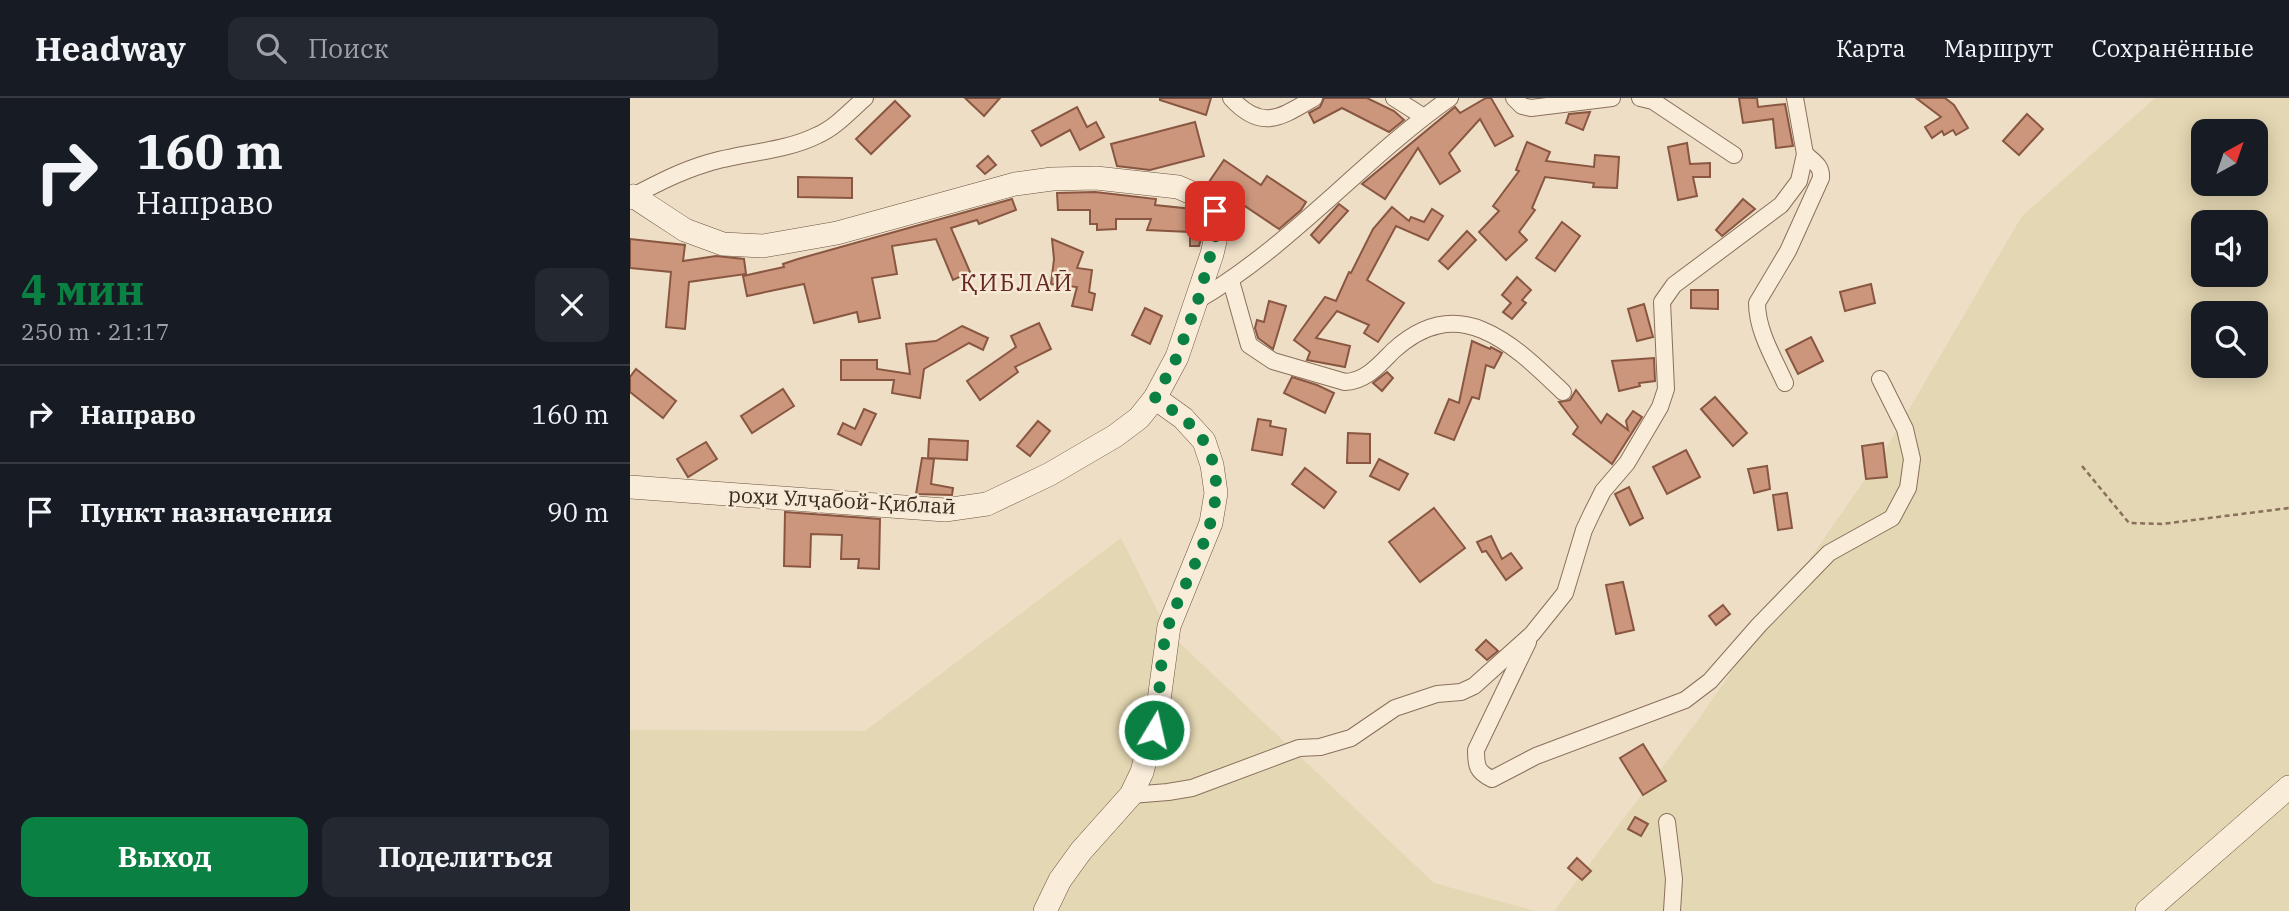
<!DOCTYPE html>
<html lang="ru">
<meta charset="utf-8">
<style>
body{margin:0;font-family:"IBM Plex Serif",serif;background:#242831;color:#f1f3f6;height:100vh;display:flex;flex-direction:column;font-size:26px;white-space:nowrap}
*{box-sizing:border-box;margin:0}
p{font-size:23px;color:#9ea1a6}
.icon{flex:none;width:38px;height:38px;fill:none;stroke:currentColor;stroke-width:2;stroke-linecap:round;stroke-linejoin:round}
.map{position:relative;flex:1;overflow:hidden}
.sheet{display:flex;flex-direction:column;background:#171b24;width:630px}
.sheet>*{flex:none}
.top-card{background:#171b24;color:#f1f3f6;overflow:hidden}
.needle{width:46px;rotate:40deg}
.buttons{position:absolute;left:1561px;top:21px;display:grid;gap:14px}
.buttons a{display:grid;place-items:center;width:77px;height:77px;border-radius:14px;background:#171b24;box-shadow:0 4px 18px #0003;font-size:35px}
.pin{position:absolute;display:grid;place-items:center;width:60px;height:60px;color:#fff;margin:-30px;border-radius:14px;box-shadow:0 4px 10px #0006}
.me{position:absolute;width:77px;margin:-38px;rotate:9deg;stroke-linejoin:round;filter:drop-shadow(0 0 5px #0008)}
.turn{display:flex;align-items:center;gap:24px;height:147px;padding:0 21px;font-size:32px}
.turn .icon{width:91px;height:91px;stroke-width:2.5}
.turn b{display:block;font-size:49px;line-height:60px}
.round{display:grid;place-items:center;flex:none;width:74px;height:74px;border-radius:14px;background:#242831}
.overview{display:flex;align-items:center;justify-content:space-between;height:119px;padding:0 21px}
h1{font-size:42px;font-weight:700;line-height:52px;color:#0b8043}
.cta{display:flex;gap:14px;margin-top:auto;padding:14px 21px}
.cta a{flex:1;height:80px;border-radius:14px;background:#0b8043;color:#fff;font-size:28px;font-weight:700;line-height:80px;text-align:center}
.cta a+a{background:#242831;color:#f1f3f6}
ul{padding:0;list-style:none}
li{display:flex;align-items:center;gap:21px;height:98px;padding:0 21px;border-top:2px solid #363941}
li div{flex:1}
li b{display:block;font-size:26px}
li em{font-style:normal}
header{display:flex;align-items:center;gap:42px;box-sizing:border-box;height:98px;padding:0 35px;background:#171b24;border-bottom:2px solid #363941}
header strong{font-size:33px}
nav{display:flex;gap:38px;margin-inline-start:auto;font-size:24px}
.search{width:490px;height:63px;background:#242831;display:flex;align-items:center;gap:18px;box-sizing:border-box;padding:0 24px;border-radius:14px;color:#9ea1a6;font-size:26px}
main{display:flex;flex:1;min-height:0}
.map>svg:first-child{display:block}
.farmland{fill:#e4d7b3;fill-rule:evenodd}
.building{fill:#cc967c;stroke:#895741;stroke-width:2}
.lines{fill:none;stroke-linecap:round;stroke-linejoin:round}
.street-casing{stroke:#8a705c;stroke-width:18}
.secondary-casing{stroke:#6c513f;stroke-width:24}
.path{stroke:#8a705c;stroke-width:2.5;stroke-dasharray:5 3.5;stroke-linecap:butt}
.street{stroke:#f9ecd9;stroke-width:16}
.secondary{stroke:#f9ecd9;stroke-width:23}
.route{stroke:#0b8043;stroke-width:12;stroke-dasharray:0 21.6}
.labels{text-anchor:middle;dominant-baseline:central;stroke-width:5;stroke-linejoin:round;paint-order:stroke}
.street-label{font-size:21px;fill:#3a2a1f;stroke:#f6e9d6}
.quarter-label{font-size:24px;letter-spacing:2px;fill:#66271f;stroke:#f6e9d6}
</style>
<header>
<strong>Headway</strong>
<div class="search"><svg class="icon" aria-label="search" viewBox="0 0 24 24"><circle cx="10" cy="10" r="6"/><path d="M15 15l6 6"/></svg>Поиск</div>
<nav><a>Карта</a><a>Маршрут</a><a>Сохранённые</a></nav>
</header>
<main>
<section class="sheet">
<div class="top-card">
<div class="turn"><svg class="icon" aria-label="right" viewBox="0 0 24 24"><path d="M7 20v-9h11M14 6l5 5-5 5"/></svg><div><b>160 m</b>Направо</div></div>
</div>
<div class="overview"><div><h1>4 мин</h1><p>250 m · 21:17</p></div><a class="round"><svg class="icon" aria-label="close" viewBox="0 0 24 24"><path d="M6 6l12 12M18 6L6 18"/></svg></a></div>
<ul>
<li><svg class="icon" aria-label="right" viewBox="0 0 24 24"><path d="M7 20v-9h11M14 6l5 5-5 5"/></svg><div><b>Направо</b></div><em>160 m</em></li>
<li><svg class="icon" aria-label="arrive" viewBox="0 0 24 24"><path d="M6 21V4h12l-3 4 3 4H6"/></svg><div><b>Пункт назначения</b></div><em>90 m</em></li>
</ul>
<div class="cta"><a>Выход</a><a>Поделиться</a></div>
</section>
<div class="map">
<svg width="1659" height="813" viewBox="0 0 1659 813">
<rect width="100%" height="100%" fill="#eedec6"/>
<g class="farmland">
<path d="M1525,0H1659V813H924L1068,622L1254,354L1392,118ZM1573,33H1626V86H1573ZM1573,124H1626V177H1573ZM1573,215H1626V268H1573Z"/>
<path d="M491,440L538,534L804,785L905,813H0V632L235,633Z"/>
</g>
<g class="building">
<path d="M335,0H370L354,18Z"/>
<path d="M530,0H581L576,17L530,2Z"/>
<path d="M694,0H737L764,13L774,22L759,34L712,10L684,25L679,15L690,9Z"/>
<path d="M856,0H861L883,38L865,48L850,21L819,55L830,73L810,86L788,50L755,101L732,86L825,9L830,15Z"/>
<path d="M1109,0H1127L1128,9L1155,6L1163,48L1146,50L1143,21L1113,25Z"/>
<path d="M1286,0H1315L1324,7L1338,30L1326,37L1323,32L1314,37L1312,33L1302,40L1295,29L1311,19Z"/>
<path d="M265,3L280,18L241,56L226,41Z"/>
<path d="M447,9L457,29L466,24L474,39L450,52L440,32L411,48L402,33Z"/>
<path d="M960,14L953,32L936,25L939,16Z"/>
<path d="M1397,16L1413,31L1389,57L1373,43Z"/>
<path d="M565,24L574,58L520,72L487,68L481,46Z"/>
<path d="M897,44L920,54L916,63L964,69L965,57L989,59L987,90L963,89L964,85L915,79L902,110L905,112L889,134L897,142L876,162L849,134L869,113L863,108L889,73L886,72Z"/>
<path d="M1057,45L1060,66L1080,65V79H1063L1067,98L1048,102L1038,49Z"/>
<path d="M358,58L366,67L355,76L347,68Z"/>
<path d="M594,62L631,87L637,78L676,104L671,112L649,131L579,84Z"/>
<path d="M168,79L222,80V100L168,99Z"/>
<path d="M465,94L526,101L525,107L563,111L573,120L575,127L569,148H560V134L517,132L521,121H486V131L467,132V126H460V112H428L427,95Z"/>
<path d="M382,101L386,112L349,126L347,122L321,130L340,174L323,182L306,141L262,148L267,176L242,180L250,220L229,224L227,214L184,225L174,186L117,198L113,178L154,169L153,166L168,161Z"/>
<path d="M1113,101L1125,111L1092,138L1086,132Z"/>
<path d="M709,106L718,113L689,145L681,137Z"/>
<path d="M762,109L779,123L781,119L794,124L802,111L813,118L798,142L766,128L737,182L774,205L748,244L734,235L739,227L707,213L686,240L720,248L715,269L677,262L680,254L664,242L695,199L706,203L719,174L721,175L743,131Z"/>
<path d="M932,124L950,138L925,173L906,160Z"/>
<path d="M837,133L846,142L818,171L809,163Z"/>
<path d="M0,141L55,147L53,163L86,158L114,161L116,176L59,184L55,231L36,229L41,174L0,170Z"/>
<path d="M422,141L453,154L447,170L462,172L459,194L465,196L462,212L442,208L447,189L421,186L424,161Z"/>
<path d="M887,179L901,192L892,202L896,205L882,221L873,214L881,205L872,197Z"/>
<path d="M1241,186L1245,205L1215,213L1210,194Z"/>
<path d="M1061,192H1088V211L1061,210Z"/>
<path d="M639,203L656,208L643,251L628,240L625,230L627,222L634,224Z"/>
<path d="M1014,206L1023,239L1007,243L998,211Z"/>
<path d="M515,210L532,218L520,246L502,237Z"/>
<path d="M409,225L421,251L385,269L388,274L350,302L337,283L386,249L381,238Z"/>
<path d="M332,228L358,240L353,252L339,245L294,271L290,300L262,295L264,282H211V262H247V271L280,276L276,246L306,243Z"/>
<path d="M1181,239L1193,263L1168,276L1156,252Z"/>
<path d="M842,243L860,251L861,249L872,255L864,270L856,267L849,301L842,299L824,342L805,335L819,301L829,305Z"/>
<path d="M1024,260L1025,283L1009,285L1010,288L989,293L982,263Z"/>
<path d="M6,271L46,303L33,320L0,294V279Z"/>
<path d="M757,274L763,280L752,293L743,285Z"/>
<path d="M662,279L687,287L704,295L695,315L654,295Z"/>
<path d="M153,291L164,308L122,335L111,318Z"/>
<path d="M946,292L971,325L977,316L998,332L996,323L1003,313L1012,319L982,366L943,336L948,329L929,304L940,302Z"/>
<path d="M1085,299L1117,335L1103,348L1071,311Z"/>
<path d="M234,311L246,316L231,347L208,336L213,325L225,331Z"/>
<path d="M628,321L641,323L640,328L656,331L652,357L622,352Z"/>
<path d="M408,323L420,333L400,358L387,348Z"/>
<path d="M718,335L740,336V365H717Z"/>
<path d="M299,341L338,343L337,362L298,360Z"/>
<path d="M76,344L87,361L58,379L47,361Z"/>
<path d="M1253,345L1257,379L1236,381L1232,348Z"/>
<path d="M1056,352L1070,379L1037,396L1023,369Z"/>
<path d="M292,360L304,361L301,386L323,390L322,397L286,396Z"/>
<path d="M749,361L778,376L769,392L740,378Z"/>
<path d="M1137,368L1140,391L1124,395L1118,371Z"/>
<path d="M675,370L706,394L694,410L662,386Z"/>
<path d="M999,389L1013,420L1000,427L985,396Z"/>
<path d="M1157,395L1162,430L1148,432L1143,397Z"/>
<path d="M804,410L835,450L790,484L759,444Z"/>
<path d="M155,414L250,421L249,471L228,470L229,461H211L212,437L181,436L180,469L154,468Z"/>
<path d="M861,438L872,461L881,455L892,470L876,482L856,453L852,454L847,444Z"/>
<path d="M993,484L1004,532L986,536L976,487Z"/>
<path d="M1093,507L1100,516L1086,527L1079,518Z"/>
<path d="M856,542L868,553L857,562L846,552Z"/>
<path d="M1013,646L1036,683L1013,697L990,660Z"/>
<path d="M1005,719L1018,726L1011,738L998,731Z"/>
<path d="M947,760L961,773L952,782L938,770Z"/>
</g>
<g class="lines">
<defs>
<g id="street">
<path d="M601,0C632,34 651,19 684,0"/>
<path d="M764,0L794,19"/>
<path d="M884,0L892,8L901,10L982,0"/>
<path d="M1010,0L1023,3L1104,57"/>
<path d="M3,98C28,85 51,73 78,65C114,54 154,54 188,37C206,29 220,13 235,0"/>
<path d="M601,183L619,247L643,263L715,284C736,283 749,267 763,253C829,192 883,246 933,294"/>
<path d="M568,202C661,148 732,62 820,0"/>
<path d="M1155,285C1144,260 1127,233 1127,205L1158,153L1191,80C1192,68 1184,64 1175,56"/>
<path d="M898,544L846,652C846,668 847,674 862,681L906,658L1055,602L1080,583L1129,527L1199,455L1262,420L1278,390L1282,361L1275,331L1250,281"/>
<path d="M501,697L538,694L562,690L669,650L690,649L721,640L765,610L807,596L831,594L844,588L902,536L935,495L954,432L962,415L973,393L997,365L1030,309L1036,291L1032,204L1044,187L1151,107L1169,83L1175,56L1165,0"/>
<path d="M1037,724L1044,781L1042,813"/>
</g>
<g id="secondary">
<path d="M0,100L3,98L55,132L93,146L133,148L207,135L385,86L422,81L466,80L548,89L571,99L585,113L589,126L582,156L547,259L525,300L509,320L485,338L420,376L357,406L315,412L0,389"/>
<path d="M415,813L430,782L451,753L501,697L512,674L527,617L539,528L581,425L586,395L582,367L574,343L553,320L525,300"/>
<path d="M1517,813L1659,689"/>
</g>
</defs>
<use href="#street" class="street-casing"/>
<use href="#secondary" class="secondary-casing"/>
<path class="path" d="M1452,368L1499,425L1532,426L1659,410"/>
<use href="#street" class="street"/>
<use href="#secondary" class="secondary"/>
</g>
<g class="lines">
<path class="route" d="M524,632C532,597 528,559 539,526C558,471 610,401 573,342C562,324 542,312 525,300L547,259L568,202L589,126L585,113"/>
</g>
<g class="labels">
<g class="street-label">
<text transform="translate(212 402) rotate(3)">роҳи Улҷабой-Қиблаӣ</text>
</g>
<g class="quarter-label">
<text x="387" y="184">ҚИБЛАӢ</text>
</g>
</g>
</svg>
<div class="buttons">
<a><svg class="needle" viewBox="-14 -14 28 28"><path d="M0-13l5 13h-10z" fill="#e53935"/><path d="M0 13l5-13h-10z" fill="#9ea1a6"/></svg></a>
<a><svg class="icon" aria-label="sound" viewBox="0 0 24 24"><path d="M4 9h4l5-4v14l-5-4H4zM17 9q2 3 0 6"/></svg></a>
<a><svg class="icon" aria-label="search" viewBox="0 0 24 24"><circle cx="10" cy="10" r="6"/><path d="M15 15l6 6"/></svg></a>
</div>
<div class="pin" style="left:585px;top:113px;background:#d93025"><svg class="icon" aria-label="arrive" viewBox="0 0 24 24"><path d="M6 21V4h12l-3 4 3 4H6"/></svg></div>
<svg class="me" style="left:524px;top:632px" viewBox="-20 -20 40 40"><circle r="17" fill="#0b8043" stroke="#fff" stroke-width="3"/><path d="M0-11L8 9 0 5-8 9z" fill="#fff"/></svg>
</div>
</main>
